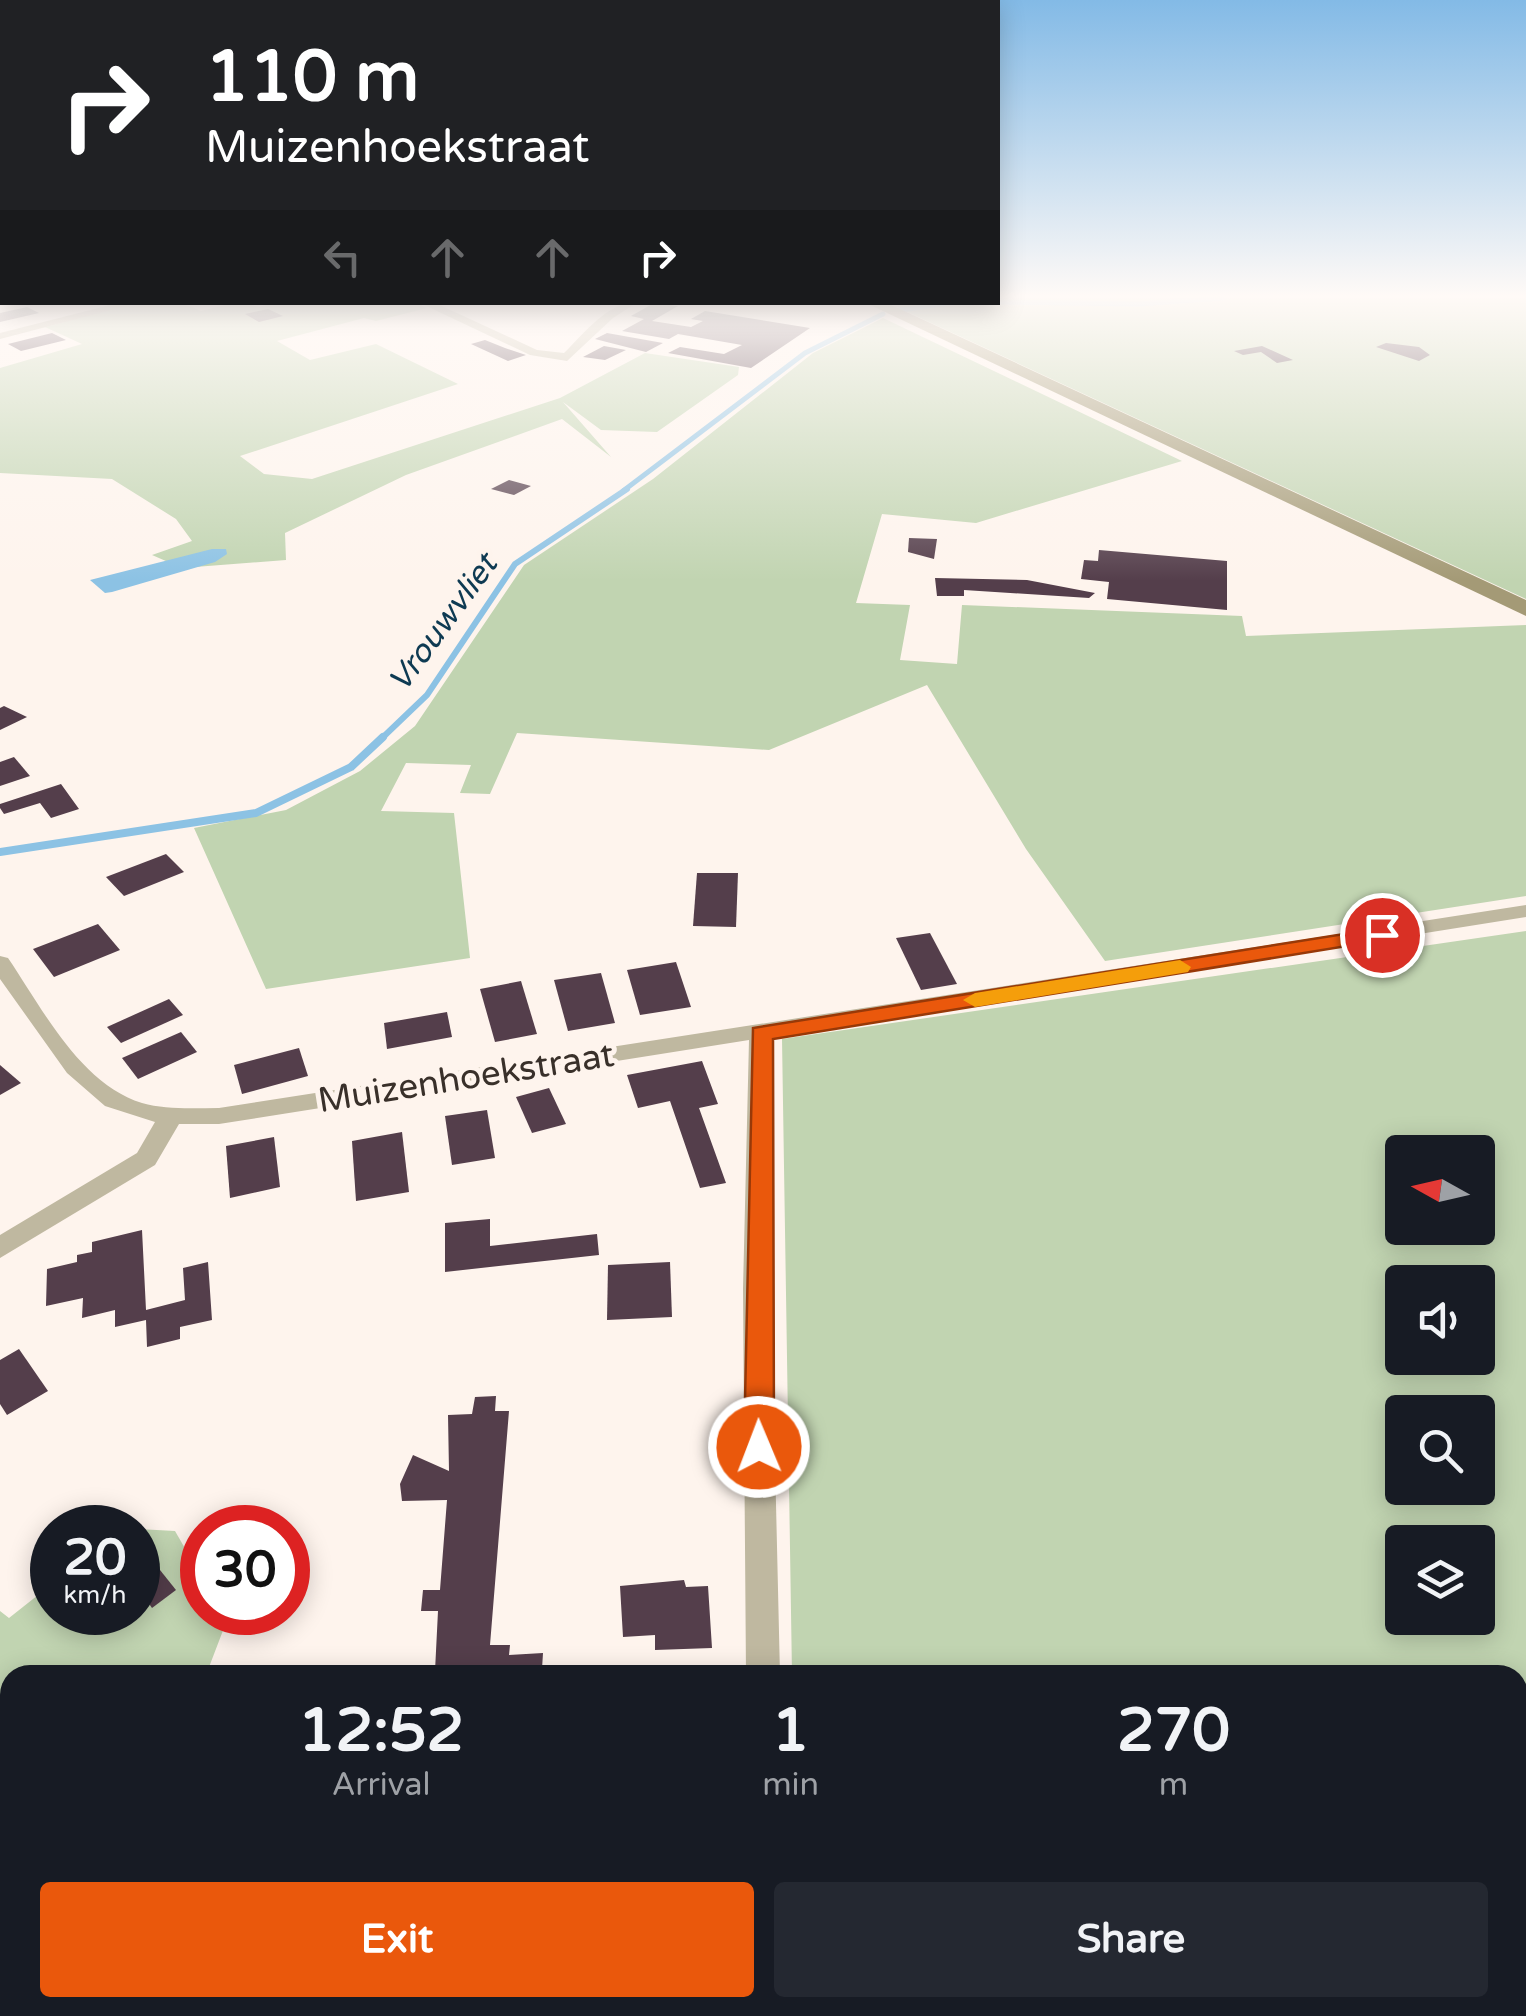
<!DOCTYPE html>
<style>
body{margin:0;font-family:"Varela Round",sans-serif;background:#242831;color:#f1f3f6;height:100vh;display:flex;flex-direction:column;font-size:38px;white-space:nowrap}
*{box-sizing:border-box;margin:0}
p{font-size:32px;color:#9ea1a6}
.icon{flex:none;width:55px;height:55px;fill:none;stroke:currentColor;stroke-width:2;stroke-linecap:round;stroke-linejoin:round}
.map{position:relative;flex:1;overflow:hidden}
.sheet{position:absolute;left:0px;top:1665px;width:1528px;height:352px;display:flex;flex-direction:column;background:#171b24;border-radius:30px 30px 0 0;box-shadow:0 5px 25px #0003}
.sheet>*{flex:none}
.hud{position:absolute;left:0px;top:0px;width:1000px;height:305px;box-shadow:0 5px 25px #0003;background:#202124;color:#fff;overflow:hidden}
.needle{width:65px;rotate:278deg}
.controls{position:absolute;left:1385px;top:1135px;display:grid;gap:20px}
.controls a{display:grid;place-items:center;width:110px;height:110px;border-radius:10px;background:#171b24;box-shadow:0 5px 25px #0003;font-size:50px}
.speed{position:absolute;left:30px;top:1505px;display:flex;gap:20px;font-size:50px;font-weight:700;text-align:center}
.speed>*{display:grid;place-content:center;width:130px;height:130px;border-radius:50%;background:#171b24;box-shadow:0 5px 25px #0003;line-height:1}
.speed small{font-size:25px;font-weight:400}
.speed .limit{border:15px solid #d22;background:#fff;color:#111}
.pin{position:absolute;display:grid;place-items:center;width:85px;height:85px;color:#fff;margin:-42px;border:5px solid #fff;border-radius:50%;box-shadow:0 2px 10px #0007}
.me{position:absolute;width:110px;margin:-55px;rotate:359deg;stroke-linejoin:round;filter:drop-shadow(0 0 8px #0008)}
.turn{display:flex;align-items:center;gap:35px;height:210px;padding:0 40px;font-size:45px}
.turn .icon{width:130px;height:130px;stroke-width:2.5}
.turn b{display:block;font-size:70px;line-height:85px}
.lanes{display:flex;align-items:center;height:95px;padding:0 40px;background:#0003;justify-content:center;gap:50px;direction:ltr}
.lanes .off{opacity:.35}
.eta{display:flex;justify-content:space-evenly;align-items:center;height:170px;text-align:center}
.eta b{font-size:60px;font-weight:700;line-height:70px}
.button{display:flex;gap:20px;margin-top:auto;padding:20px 40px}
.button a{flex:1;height:115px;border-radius:10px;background:#ea580c;color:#fff;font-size:40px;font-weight:700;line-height:115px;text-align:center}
.button a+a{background:#242831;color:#f1f3f6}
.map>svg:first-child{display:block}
.green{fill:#c1d4b1;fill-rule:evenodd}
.water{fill:#8cc2e4}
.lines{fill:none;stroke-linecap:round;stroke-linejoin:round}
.stream-far3{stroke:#8cc2e4;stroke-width:5}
.stream-far2{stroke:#8cc2e4;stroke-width:6}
.stream-far1{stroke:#8cc2e4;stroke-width:8}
.stream{stroke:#8cc2e4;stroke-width:14}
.building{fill:#543e4b}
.street{fill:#bfb8a0;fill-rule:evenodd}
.secondary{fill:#a49a76;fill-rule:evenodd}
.route{fill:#ea580c;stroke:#983908;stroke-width:2.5}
.slow{fill:#f59e0b}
.labels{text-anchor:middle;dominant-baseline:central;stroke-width:10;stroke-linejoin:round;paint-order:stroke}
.far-water-label{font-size:32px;font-style:italic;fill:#0e3a52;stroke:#fef4ed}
.street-label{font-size:35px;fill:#39302a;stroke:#fef4ed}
</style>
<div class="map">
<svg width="1526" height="2016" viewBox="0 0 1526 2016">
<rect width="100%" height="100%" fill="#fef4ed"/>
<g class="green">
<path d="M998,298H1526V599L888,303L998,302Z"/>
<path d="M237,302L259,307L277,302H414L427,308L376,321L364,318L277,341L310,360L376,344L458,384L240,456L264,474L312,479L560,398L645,353L739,367L738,375L657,432L601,430L563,402L611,457L562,419L406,475L285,533L286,560L182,568L152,555L192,541L176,519L112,479L0,473V368L82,344L45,327C92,316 155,288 201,311Z"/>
<path d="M883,318L1182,461L976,523L882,514L856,603L910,605L900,660L957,664L962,605L1242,616L1246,636L1526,625V896L1105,961L1026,849L927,685L769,750L517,733L490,794L460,793L471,765L406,763L381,811L454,813L470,958L266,989L194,828L286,810L360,771L415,726L524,565L653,479L813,353Z"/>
<path d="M1526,931V2016H0V1611L9,1618L52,1584V1612H138V1529L175,1531L202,1578V1612L223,1613L227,1620L206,1675H10V2008H1518V1675H792L782,1039ZM1402,1152H1478V1228H1402ZM1402,1282H1478V1358H1402ZM1402,1412H1478V1488H1402ZM1402,1542H1478V1618H1402Z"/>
</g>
<path class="water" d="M212,549H226L227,554L215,562L112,592L105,593L90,580Z"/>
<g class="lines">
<g class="stream-far3">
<path d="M998,302L1139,304L1223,298"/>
<path d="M894,311L955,302"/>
<path d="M623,491L805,353L883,314"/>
</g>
<path class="stream-far2" d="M380,740L427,695L515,564L627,489"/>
<path class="stream-far1" d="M0,852L256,813L351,767L383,737"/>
<g class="stream">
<path d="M0,1998L10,1995"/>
<path d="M743,2008V2016"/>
<path d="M1408,2008L1412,2016"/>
</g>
</g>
<g class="building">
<path d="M654,303L678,306L652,321L691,327L703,321L691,319L705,311L810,328L751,368L668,353L680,347L724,354L742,345L678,334L669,339L622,331L644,319L631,316Z"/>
<path d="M27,307L39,313L0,322V313Z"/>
<path d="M268,309L283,316L259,322L245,314Z"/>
<path d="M52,333L66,340L21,351L8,344Z"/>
<path d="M607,333L663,343L646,352L595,339Z"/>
<path d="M485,340L505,348L526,355L508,361L471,344Z"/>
<path d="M1386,343L1419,347L1430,355L1419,361L1376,347Z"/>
<path d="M604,346L626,350L605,360L583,357Z"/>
<path d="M1262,346L1293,360L1277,363L1261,352L1243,355L1234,351Z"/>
<path d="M509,480L531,486L514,495L491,489Z"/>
<path d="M909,538L937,539L934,559L908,552Z"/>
<path d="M1099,550L1227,561V610L1107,599L1109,582L1081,579L1084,560L1098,561Z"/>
<path d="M935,578L1027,580L1095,593L1089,598L964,590V596H937Z"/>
<path d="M4,706L27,717L0,730V708Z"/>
<path d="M14,757L30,776L0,786V762Z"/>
<path d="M61,784L79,809L51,818L40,803L4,814L0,808V804Z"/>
<path d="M166,854L184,872L124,896L106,877Z"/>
<path d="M697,873H738L736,927L693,926Z"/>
<path d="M98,924L120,950L54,977L33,949Z"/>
<path d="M930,933L957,984L921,990L896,938Z"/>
<path d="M676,962L691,1007L640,1015L627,970Z"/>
<path d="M601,973L615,1023L568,1031L554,980Z"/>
<path d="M521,981L537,1034L495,1042L480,989Z"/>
<path d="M169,999L183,1015L121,1043L107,1027Z"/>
<path d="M447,1012L452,1037L387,1049L384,1023Z"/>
<path d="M181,1032L197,1052L138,1079L122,1058Z"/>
<path d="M299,1048L308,1076L242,1094L234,1065Z"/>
<path d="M702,1061L718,1104L699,1108L726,1183L700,1188L670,1101L638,1108L627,1075Z"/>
<path d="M0,1065L21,1083L0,1095Z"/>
<path d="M549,1088L566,1124L532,1133L516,1097Z"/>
<path d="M487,1110L495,1158L452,1165L445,1116Z"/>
<path d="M402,1132L409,1192L356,1201L352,1141Z"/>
<path d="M274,1137L280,1187L230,1198L226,1146Z"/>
<path d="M490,1219V1246L597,1234L599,1255L445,1272V1223Z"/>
<path d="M142,1230L146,1310L185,1300L183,1268L208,1262L212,1320L180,1327V1339L147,1347L146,1320L115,1327V1310L82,1318L83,1298L46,1306L47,1269L77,1262V1255L92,1252V1242Z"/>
<path d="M670,1262L672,1317L607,1320L608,1265Z"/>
<path d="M19,1349L48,1391L7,1415L0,1404V1360Z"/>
<path d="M496,1396L495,1411H509L490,1645H510L509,1655L543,1653L542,1669L435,1671L438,1611H421L423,1590H440L447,1500L402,1501L400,1484L413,1455L449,1471L448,1415L472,1414L475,1397Z"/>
<path d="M152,1560L176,1590L152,1608L138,1588V1570Z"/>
<path d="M684,1580L686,1587L708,1586L712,1648L655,1650V1635L623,1637L620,1586Z"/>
</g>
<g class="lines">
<g class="street">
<path d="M122,302H142L0,339V333Z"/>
<path d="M433,302L537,350L564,353C585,333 607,302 638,302L613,318L567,361L530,355L420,303Z"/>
<path d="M1526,905V917L772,1037L771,1289L780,1675H746L743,1289L749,1040L219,1124H179L155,1165L0,1258V1235L137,1153L155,1122L105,1106L67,1073L0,979V956L8,958C42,1008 80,1084 142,1103C166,1110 194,1108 219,1108Z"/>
<path d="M750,2008H790L789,2016H749Z"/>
</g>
<path class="secondary" d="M864,302H885L1526,600V616Z"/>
</g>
<linearGradient id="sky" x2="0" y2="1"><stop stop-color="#83bae6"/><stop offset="0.51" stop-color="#fffaf7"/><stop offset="1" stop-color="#fffaf7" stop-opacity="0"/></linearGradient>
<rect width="1526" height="581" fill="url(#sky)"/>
<path class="route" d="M1382,928L1390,930V939L773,1039L774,1447L770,1456L759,1460L748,1456L744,1447L753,1028Z"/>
<path class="slow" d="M1180,960L1191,967L1188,972L975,1007L963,1000L975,993Z"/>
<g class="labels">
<g class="far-water-label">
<text transform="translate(443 623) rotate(-54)">Vrouwvliet</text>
</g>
<g class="street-label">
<text transform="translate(466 1078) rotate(-9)">Muizenhoekstraat</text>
</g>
</g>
</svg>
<div class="controls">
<a><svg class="needle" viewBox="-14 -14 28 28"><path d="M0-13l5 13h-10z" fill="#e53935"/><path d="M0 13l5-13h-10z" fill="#9ea1a6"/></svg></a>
<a><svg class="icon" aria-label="sound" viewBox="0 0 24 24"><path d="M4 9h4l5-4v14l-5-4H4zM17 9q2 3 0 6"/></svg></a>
<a><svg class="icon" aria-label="search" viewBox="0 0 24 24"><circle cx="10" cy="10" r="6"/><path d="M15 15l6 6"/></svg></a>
<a><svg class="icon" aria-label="layers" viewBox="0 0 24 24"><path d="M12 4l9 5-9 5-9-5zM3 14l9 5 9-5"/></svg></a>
</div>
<div class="speed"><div>20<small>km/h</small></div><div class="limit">30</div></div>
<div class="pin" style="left:1382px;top:935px;background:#d93025"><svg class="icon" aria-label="arrive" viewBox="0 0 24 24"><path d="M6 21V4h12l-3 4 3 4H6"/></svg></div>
<svg class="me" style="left:759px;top:1447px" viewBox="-20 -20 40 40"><circle r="17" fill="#ea580c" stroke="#fff" stroke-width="3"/><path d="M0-11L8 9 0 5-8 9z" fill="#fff"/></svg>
<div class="hud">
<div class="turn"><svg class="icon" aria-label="right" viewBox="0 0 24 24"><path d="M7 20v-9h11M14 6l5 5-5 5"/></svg><div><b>110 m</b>Muizenhoekstraat</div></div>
<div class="lanes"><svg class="icon off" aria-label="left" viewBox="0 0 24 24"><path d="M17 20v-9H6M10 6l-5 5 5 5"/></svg><svg class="icon off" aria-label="ahead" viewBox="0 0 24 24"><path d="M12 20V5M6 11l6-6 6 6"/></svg><svg class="icon off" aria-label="ahead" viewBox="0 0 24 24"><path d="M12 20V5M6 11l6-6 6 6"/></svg><svg class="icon" aria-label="right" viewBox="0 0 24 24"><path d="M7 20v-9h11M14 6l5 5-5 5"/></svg></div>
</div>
<section class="sheet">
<div class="eta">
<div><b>12:52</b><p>Arrival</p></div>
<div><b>1</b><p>min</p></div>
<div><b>270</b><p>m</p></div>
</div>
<div class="button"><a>Exit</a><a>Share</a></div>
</section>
</div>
